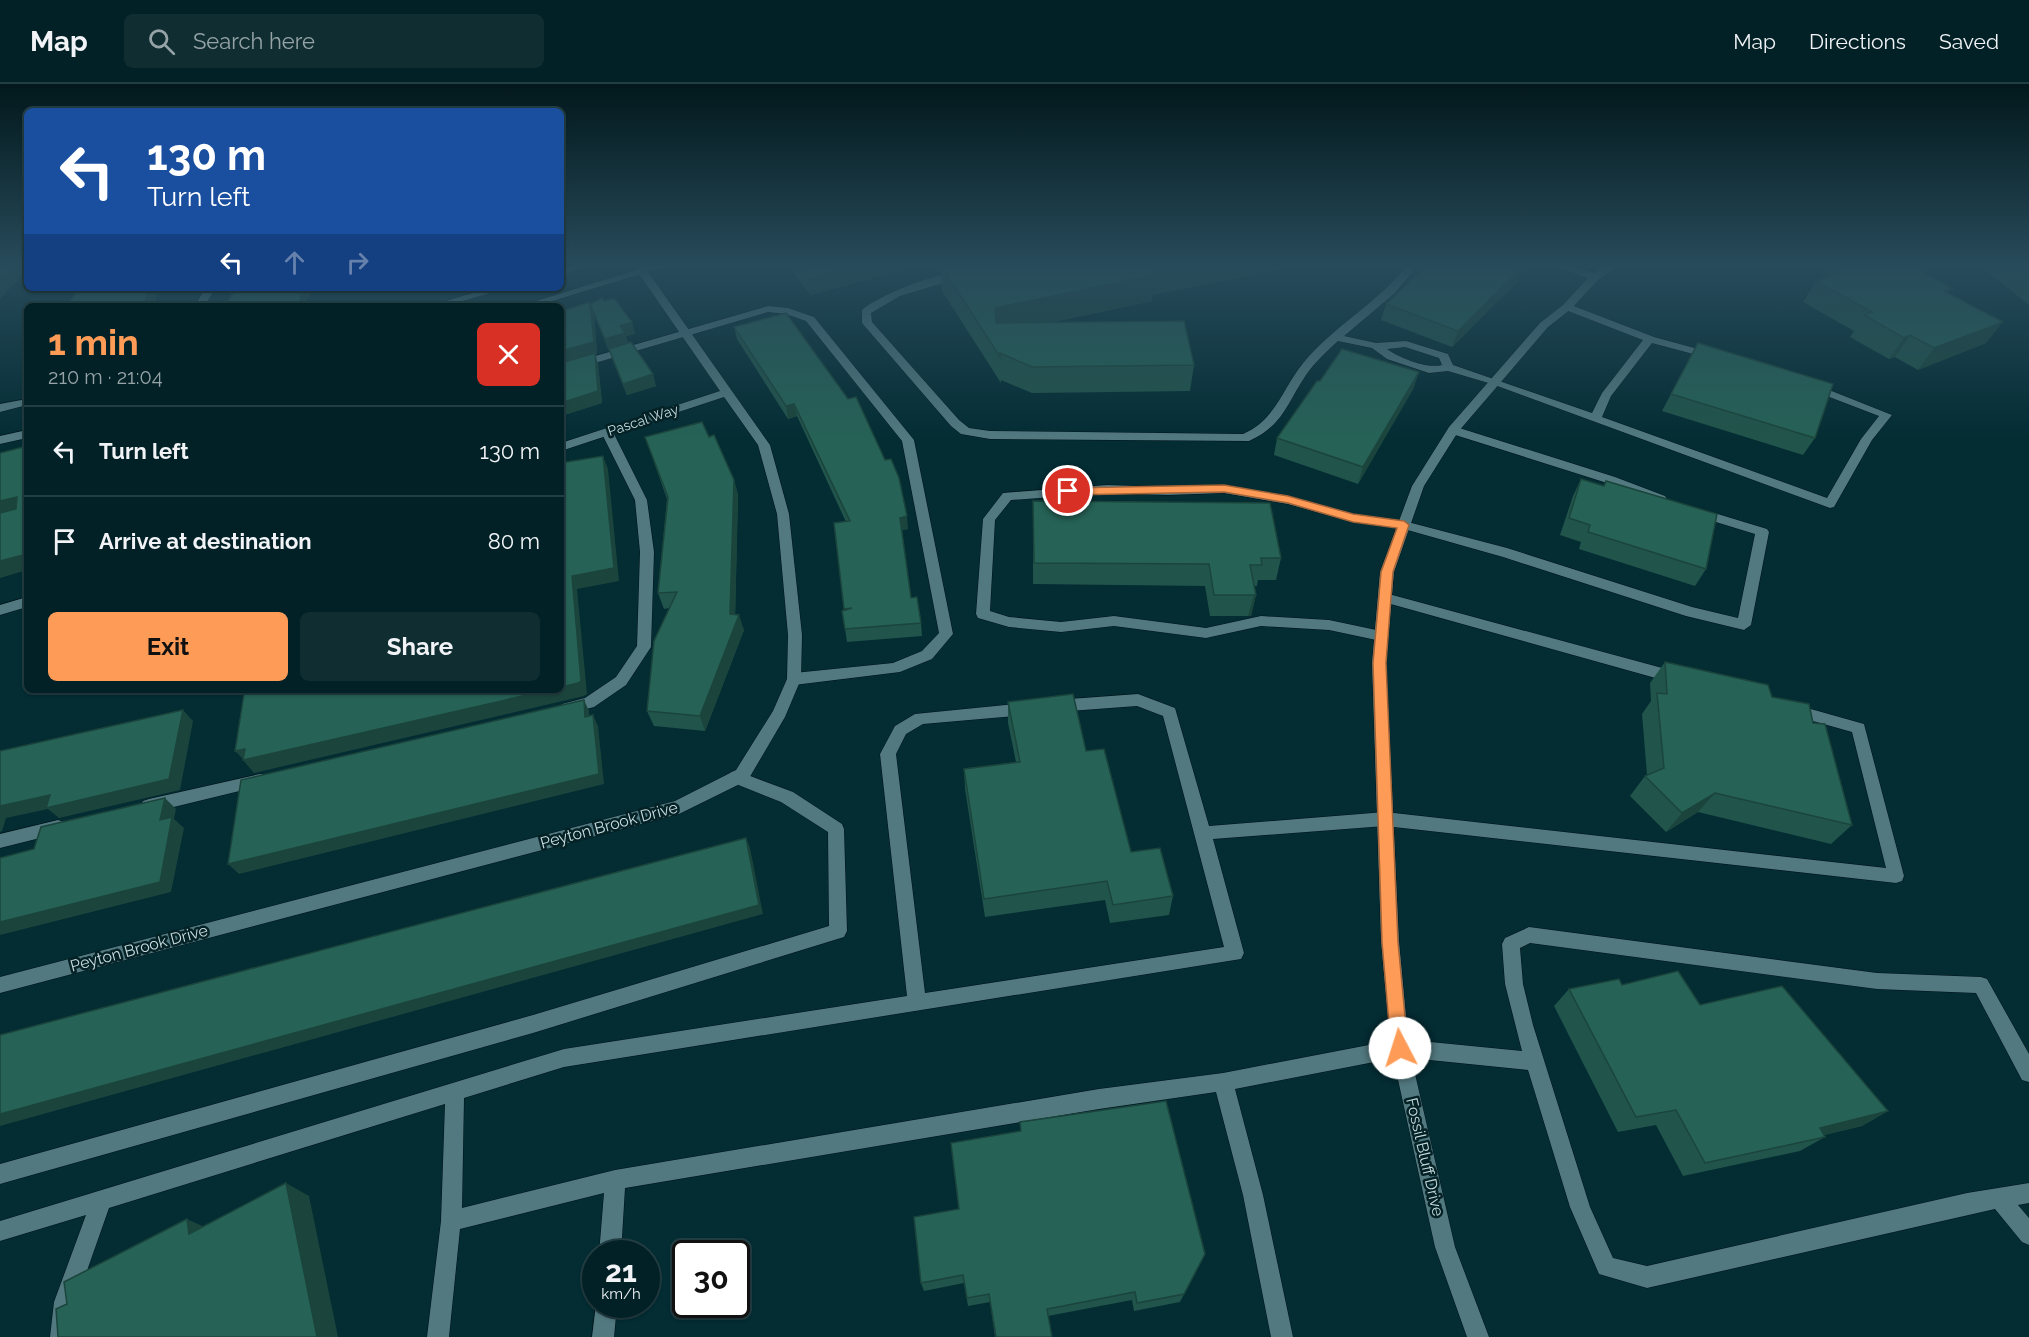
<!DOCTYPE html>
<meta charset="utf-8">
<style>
body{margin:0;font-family:Raleway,sans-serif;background:#102e32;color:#f1f3f6;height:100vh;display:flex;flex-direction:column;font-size:22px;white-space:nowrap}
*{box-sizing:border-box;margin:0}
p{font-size:20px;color:#96a3a7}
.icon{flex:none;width:33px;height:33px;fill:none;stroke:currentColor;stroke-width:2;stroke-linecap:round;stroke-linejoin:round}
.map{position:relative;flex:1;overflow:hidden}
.sheet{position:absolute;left:24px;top:219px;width:540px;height:390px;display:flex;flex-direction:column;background:#022126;border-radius:9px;box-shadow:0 2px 4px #0004,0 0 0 2px #233e43}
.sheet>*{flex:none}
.banner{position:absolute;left:24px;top:24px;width:540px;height:183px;border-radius:9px;box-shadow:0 2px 4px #0004,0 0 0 2px #233e43;background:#1a4fa0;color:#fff;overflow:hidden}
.speed{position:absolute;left:582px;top:1156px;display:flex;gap:12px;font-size:30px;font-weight:700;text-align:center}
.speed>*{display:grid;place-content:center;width:78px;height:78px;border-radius:50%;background:#022126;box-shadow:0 2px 4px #0004,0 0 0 2px #233e43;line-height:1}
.speed small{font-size:15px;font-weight:400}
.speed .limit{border:3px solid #111;border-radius:9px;background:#fff;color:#111}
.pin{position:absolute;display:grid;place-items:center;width:51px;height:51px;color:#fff;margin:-26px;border:3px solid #fff;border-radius:50%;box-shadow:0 2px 6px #0007}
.me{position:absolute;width:66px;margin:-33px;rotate:355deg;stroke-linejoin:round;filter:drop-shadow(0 0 4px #0008)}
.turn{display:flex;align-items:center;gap:21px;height:126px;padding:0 24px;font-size:27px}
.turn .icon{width:78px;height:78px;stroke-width:2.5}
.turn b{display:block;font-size:42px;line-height:51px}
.lanes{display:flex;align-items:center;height:57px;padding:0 24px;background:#0003;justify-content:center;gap:30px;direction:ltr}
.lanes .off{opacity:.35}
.round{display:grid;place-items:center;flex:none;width:63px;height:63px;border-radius:9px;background:#102e32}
.overview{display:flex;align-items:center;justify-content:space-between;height:102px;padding:0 24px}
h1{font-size:36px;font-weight:700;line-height:45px;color:#fe9c57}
.cta{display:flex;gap:12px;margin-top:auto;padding:12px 24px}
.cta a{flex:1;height:69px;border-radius:9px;background:#fe9c57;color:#111;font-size:24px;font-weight:700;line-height:69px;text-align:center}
.cta a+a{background:#102e32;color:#f1f3f6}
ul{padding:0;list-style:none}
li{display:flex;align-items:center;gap:18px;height:90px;padding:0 24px;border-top:2px solid #233e43}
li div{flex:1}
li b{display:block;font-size:22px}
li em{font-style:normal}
header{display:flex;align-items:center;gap:36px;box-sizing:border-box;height:84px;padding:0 30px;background:#022126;border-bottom:2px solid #233e43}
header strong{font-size:28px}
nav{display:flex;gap:33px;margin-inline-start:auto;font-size:21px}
.search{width:420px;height:54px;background:#102e32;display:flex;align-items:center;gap:15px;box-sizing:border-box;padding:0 21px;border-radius:9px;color:#96a3a7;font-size:22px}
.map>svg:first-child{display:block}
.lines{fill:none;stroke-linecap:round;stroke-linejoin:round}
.service-casing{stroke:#001318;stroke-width:1}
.minor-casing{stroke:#001318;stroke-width:1}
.tertiary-casing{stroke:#001318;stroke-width:1}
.service{fill:#527980;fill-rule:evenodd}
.minor{fill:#527980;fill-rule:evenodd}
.tertiary{fill:#527980;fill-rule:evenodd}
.wall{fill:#21544a}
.shaded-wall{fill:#1b453c}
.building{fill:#266256;stroke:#1b453c;stroke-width:1.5}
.route{fill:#fe9c57;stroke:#a56539;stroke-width:1.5}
.labels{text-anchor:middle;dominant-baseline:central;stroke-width:5;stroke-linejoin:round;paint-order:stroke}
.far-street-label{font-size:14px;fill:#c7dbdf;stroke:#042226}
.street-label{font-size:16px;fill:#c7dbdf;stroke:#042226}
</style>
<header>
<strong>Map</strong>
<div class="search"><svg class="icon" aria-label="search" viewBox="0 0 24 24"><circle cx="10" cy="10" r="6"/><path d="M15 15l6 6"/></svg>Search here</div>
<nav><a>Map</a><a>Directions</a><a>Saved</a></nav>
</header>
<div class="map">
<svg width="2029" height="1253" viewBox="0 0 2029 1253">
<rect width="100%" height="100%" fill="#032c33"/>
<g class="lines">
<defs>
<g id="service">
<path d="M1408,180H1419L1395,209L1344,252L1376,259L1406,257L1448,270L1453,281L1592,329L1602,309L1643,256L1563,225V221H1571L1654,253L1716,270V274L1712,275L1652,259L1611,312L1602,333L1827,414L1861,355L1879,332L1806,304V300H1814L1892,331L1872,356L1834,423L1830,424L1492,300L1448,287L1429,289L1387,275L1372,264L1338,257C1327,267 1315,278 1306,291C1287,319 1283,342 1249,357L990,355L961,350L951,342L862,239V226C879,211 941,186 963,189V193L900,212L871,229L872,238L959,336L969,344L990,347L1243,350C1276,336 1283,303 1304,278C1335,241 1379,218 1408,180ZM1405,263L1439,274L1442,281C1426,285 1400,274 1387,265Z"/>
<path d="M768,222L788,224L814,233L914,356L953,550L932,575L900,588L794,601L787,595L794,589L893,579L922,567L939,549L902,357L806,237L786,230L768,228L561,289V282Z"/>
<path d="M1453,342L1615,393L1665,412L1667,415L1665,418H1657L1607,399L1449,349V343Z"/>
<path d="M607,344L613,348L647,416L654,468L651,563L626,601L594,623L567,630L562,628L560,624L562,620L585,614L616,593L637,562L640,468L635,416L601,348Z"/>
<path d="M1107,401L1168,403L1224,401L1288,412L1353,430L1404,437L1507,464L1692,523L1738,534L1755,450L1693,431L1692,428L1698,424L1767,445L1769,448L1751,541L1744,546L1686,532L1503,473L1404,445L1353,438L1288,420L1224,409L1168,411L1107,409L1011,416L995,436L990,527L1009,533L1061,538L1114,532L1206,544L1261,532L1329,536L1381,547L1388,552L1381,557L1329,546L1261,542L1206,554L1114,542L1061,548L1009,543L978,534L976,530L983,435L1003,409Z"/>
<path d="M1385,509L1677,588L1684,594L1677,600L1380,517L1378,514L1380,511Z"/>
<path d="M1138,610L1175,624L1209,742L1385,728L1886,784L1852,648L1788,630L1786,626L1788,622L1793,620L1864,640L1904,792L1902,797L1896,799L1385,742L1213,755L1244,869L1241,875L564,983L464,1014L462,1124L615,1086L1099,1005L1223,989L1400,955L1522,967L1505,900L1502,860L1505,854L1529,843L1877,889L1981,893L1987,895L2029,970V998L2022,996L1976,909L1877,905L1530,859L1520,864L1523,900L1533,941L1590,1123L1613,1174L1647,1182L1967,1109L2029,1099V1119L2018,1121L2029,1134V1161L2022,1158L1995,1125L1647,1204L1599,1190L1570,1123L1528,986L1400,973L1235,1005L1263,1111L1293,1253H1271L1243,1111L1216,1008L1099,1025L625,1104L621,1170H599L604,1109L460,1145L449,1253H427L441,1137L445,1020L109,1124L76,1218L72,1253H50L54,1218L86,1131L0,1157V1137L564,965L907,912L880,670L895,642L915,630L1026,619L1031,621L1033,625L1031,629L1026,631L923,640L906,650L896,670L925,909L1224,863L1163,632L1137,622L1056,628L1051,626L1049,622L1051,618L1056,616Z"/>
<path d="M737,687L793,708L842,740L844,745L847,847L844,853L533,949L0,1100V1080L533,931L829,842L828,748L781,718L731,698L729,693L731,688Z"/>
<path d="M260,690L266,691L268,696L266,701L260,702L149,729L143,727L141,722L143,717L149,715Z"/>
<path d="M58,736L64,738L66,743L64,748L0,764V750Z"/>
<path d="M596,1220L617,1221L614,1253H592Z"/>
</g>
<g id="minor">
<path d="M1549,180H1566L1594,189L1608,180H1621L1599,195L1571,225L1548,243L1458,348L1424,402L1394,488L1386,579L1399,857L1409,964L1455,1163L1489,1253H1467L1435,1163L1391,964L1381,857L1372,579L1380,488L1412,402L1449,343L1540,239L1563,221L1588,194Z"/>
<path d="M642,184L646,185L770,361L789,430L802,551L801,595L785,633L748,696L679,730L0,909V893L675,717L736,686L773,627L787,595L788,551L777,430L758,361L724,313L561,367V359L720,307L637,187Z"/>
<path d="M205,204H215L205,222H195Z"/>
<path d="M27,513V523L0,531V521Z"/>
</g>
<g id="tertiary">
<path d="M576,180H594L561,191V185Z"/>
<path d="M656,180H673L536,222H520Z"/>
<path d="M490,204H507L446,222H429Z"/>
<path d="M27,315V321L0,328V320Z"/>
<path d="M27,346V354L0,360V352Z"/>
</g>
</defs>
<use href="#service" class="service-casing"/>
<use href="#minor" class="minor-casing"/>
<use href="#tertiary" class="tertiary-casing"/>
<use href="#service" class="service"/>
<use href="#minor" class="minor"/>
<use href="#tertiary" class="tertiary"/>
</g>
<g class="wall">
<path d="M786,180H920V181L811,211Z"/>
<path d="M943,180H1307L1152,211V217L1049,239L1194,281L1190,307L1032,309L1001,296V299L942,207L941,181Z"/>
<path d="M1978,180H2029V221Z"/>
<path d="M1524,181L1518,197L1452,263L1381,236L1386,220Z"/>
<path d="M1834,181L1948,209L1986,259L1918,286L1895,273L1889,275L1850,253L1854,247L1803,218L1816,197L1825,194Z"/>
<path d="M604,217L632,238L635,250L626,252L628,259L656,302L627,311L594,230L597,269L595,270L598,280L602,319L561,332L591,220Z"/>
<path d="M734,243L908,445L902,446L911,514L921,539L922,552L847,558L845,545L844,526L846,438L797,332L788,335L737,255Z"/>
<path d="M1698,259L1815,354L1803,371L1662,327Z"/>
<path d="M1419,288L1413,305L1358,400L1274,371L1277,354Z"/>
<path d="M645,353H709L734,396L738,411L735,531L744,546L705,647L654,642L647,627L669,524L664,525L658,509L667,415Z"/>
<path d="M1581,395L1603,402L1606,397L1706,485L1695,502L1579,465L1581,458L1560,451L1573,412Z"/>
<path d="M1033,417L1281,474L1276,496H1258L1257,502H1254L1256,511L1251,532H1210L1205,502L1033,500Z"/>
<path d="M1665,578L1772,613L1813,639L1852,741L1831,760L1698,728L1666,748L1630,712L1645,692L1647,691L1642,630L1651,617L1650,599Z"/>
<path d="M1008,618L1086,667L1131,768L1173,812L1169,831L1110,839L1105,816L985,833L965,705L964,685L1016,678L1008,639Z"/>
<path d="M1622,901L1700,921L1888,1027L1862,1042L1824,1051L1825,1053L1800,1067L1683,1092L1656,1041L1618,1048L1554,922L1569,905Z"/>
<path d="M1020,1038L1205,1170L1180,1218L1134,1227L1132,1216L1048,1232L1052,1253H995L990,1218L968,1222L964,1199L924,1207L921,1199L959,1125L1020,1047Z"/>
</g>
<g class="shaded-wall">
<path d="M14,180H27V187L0,215V195Z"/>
<path d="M861,180H920L811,211L809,195Z"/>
<path d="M1181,180H1307L1152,211V217L995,250V224L1151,186Z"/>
<path d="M1524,181L1518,197L1452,263L1458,247Z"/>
<path d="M148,204H158L154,222H144Z"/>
<path d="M302,204H314L307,216V222H299Z"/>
<path d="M1952,204L1937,225L1944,207Z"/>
<path d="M590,218L594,230L597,269L595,270L598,280L602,319L561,332V267Z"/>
<path d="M632,238L635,250L626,252L628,260L608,266L605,255L620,242Z"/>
<path d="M2003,238L1986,259L1918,286L1934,264Z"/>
<path d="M1910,251L1895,273L1889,275L1904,254Z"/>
<path d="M1419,288L1413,305L1358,400L1363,383Z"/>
<path d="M653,290L656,302L627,311L623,300Z"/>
<path d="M794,320L797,332L788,335L786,322Z"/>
<path d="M603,372L608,385L619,497L577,505L587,610L584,612L254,689L243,676H244L235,667L549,606H561L572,492Z"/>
<path d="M734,396L738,411L735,543L739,531L744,546L705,647L700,632L730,530Z"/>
<path d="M17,413L27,425L0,433V417Z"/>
<path d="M907,432L908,445L902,446L900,434Z"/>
<path d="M27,470V486L0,494V477Z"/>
<path d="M1254,511H1256L1251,532H1248Z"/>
<path d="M584,616L589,627L590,644L585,633Z"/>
<path d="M183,626L193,637L180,706L59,734L48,725L6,734L2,747L0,748V722Z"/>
<path d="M593,631L598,642L604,700L239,790L228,780Z"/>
<path d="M1715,709L1698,728L1666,748L1682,729Z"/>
<path d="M165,714L176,725L174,735L184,744L171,808L0,851V838L160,736Z"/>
<path d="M746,754L750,764L763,830L0,1042V1030Z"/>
<path d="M1888,1027L1862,1042L1796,1058L1820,1044Z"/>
<path d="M286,1099L309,1112L338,1253H317Z"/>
<path d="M187,1135L213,1147L189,1150Z"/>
</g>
<g class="building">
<path d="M0,180H14L0,195Z"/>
<path d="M797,180H861L809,195Z"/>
<path d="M943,180H1181L1151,186L1154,191L995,224L996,239L1184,237L1194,281L1032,283L1000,269V273L941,181Z"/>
<path d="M1429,180H1523L1524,181L1458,247L1386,220Z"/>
<path d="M1834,180H1908L1952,204L1944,207L2003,238L1934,264L1910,251L1904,254L1864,231L1872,228L1816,197L1840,189L1833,185L1838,183L1834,181Z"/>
<path d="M2011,180H2029V195Z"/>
<path d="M80,204H148L144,222H66Z"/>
<path d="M236,204H302L299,222H225Z"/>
<path d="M602,214L604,217L614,214L632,238L620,242L625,249L605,255L590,220Z"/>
<path d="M590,218L594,258L561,267V227Z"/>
<path d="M786,229L848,315L856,313L885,376L891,375L899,394L907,432L900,434L911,514L917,513L921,539L845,545L842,527L852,524L844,525L834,439L850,437L794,320L786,322L734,243Z"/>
<path d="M631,258L653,290L623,300L609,265Z"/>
<path d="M1698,259L1833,300L1815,354L1671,310Z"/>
<path d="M1342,265L1419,288L1363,383L1277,354L1317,297H1320Z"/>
<path d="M595,269L598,307L561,319V279Z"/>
<path d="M702,338L709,353L714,351L734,396L730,530L739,531L700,632L647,627L654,557L677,508L658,509L668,413L645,353Z"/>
<path d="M27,362V470L0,477V429L16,425L17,413L0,417V369Z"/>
<path d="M603,372L614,484L572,492L581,597L578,599L561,603V379Z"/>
<path d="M1581,395L1604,402L1606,397L1717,430L1706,485L1588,448L1590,441L1569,434Z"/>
<path d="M1033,417L1270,419L1281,474H1261L1262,481H1250L1256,511H1214L1209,480L1034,479Z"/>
<path d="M1665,578L1768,601L1772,613L1809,620L1813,639L1825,640L1852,741L1715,709L1682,729L1645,692L1664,684L1657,609L1667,610Z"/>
<path d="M262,606H549L243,676L245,665L235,667L244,610Z"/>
<path d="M1073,610L1086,667L1104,665L1131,768L1160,764L1173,812L1113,821L1107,797L984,815L964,685L1020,678L1008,618Z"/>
<path d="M584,616L585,633L593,631L599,690L228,780L241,696Z"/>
<path d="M183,626L169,695L46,724L50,711L0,722V667Z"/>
<path d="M165,714L160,736L172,733L160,798L0,838V774L34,765L41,743Z"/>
<path d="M746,754L759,821L0,1030V951Z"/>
<path d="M1678,887L1700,921L1782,902L1888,1027L1820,1044L1825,1053L1705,1079L1676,1026L1636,1033L1569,905L1619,895L1622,901Z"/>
<path d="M1166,1017L1205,1170L1184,1210L1137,1219L1135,1208L1047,1225L1052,1253H996L989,1210L967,1214L963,1191L921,1199L914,1133L959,1125L951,1059L1021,1047L1020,1038Z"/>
<path d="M286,1099L317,1253H58L56,1225L67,1220L64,1198L187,1135L189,1150Z"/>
</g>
<linearGradient id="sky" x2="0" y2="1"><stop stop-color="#02181c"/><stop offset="0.51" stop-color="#284b5b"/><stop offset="1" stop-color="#284b5b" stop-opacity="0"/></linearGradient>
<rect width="2029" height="356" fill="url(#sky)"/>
<path class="route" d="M1224,401L1288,412L1353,430L1404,437L1409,441L1393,488L1386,579L1398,858L1408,964L1406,970L1400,972L1394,970L1391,964L1382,858L1373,579L1381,488L1397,444L1353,438L1288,419L1224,408L1068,411L1062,407L1068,404Z"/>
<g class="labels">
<g class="far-street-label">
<text transform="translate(643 336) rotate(-18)">Pascal Way</text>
</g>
<g class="street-label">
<text transform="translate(609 741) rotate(-15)">Peyton Brook Drive</text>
<text transform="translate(139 864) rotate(-15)">Peyton Brook Drive</text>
<text transform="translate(1425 1073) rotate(77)">Fossil Bluff Drive</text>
</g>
</g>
</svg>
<div class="speed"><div>21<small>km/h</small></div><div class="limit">30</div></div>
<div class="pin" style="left:1068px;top:407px;background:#d93025"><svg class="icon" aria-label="arrive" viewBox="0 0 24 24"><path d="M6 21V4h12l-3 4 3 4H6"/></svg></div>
<svg class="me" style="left:1400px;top:964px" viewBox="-20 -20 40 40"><circle r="19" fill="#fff"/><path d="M0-13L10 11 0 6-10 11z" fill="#fe9c57"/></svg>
<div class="banner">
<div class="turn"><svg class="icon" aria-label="left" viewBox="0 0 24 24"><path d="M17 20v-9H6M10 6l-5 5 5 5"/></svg><div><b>130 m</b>Turn left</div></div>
<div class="lanes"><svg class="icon" aria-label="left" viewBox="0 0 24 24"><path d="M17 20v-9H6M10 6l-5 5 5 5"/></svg><svg class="icon off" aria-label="ahead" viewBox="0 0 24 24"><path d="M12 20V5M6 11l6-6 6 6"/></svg><svg class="icon off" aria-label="right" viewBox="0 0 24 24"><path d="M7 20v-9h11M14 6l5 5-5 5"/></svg></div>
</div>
<section class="sheet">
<div class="overview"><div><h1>1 min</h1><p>210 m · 21:04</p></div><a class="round" style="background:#d93025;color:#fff"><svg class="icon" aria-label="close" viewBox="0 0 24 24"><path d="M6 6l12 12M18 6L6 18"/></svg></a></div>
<ul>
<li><svg class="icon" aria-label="left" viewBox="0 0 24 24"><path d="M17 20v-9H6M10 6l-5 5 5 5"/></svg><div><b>Turn left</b></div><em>130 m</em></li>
<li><svg class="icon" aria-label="arrive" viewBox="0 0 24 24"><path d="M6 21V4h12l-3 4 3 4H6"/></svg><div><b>Arrive at destination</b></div><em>80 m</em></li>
</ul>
<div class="cta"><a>Exit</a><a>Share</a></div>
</section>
</div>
